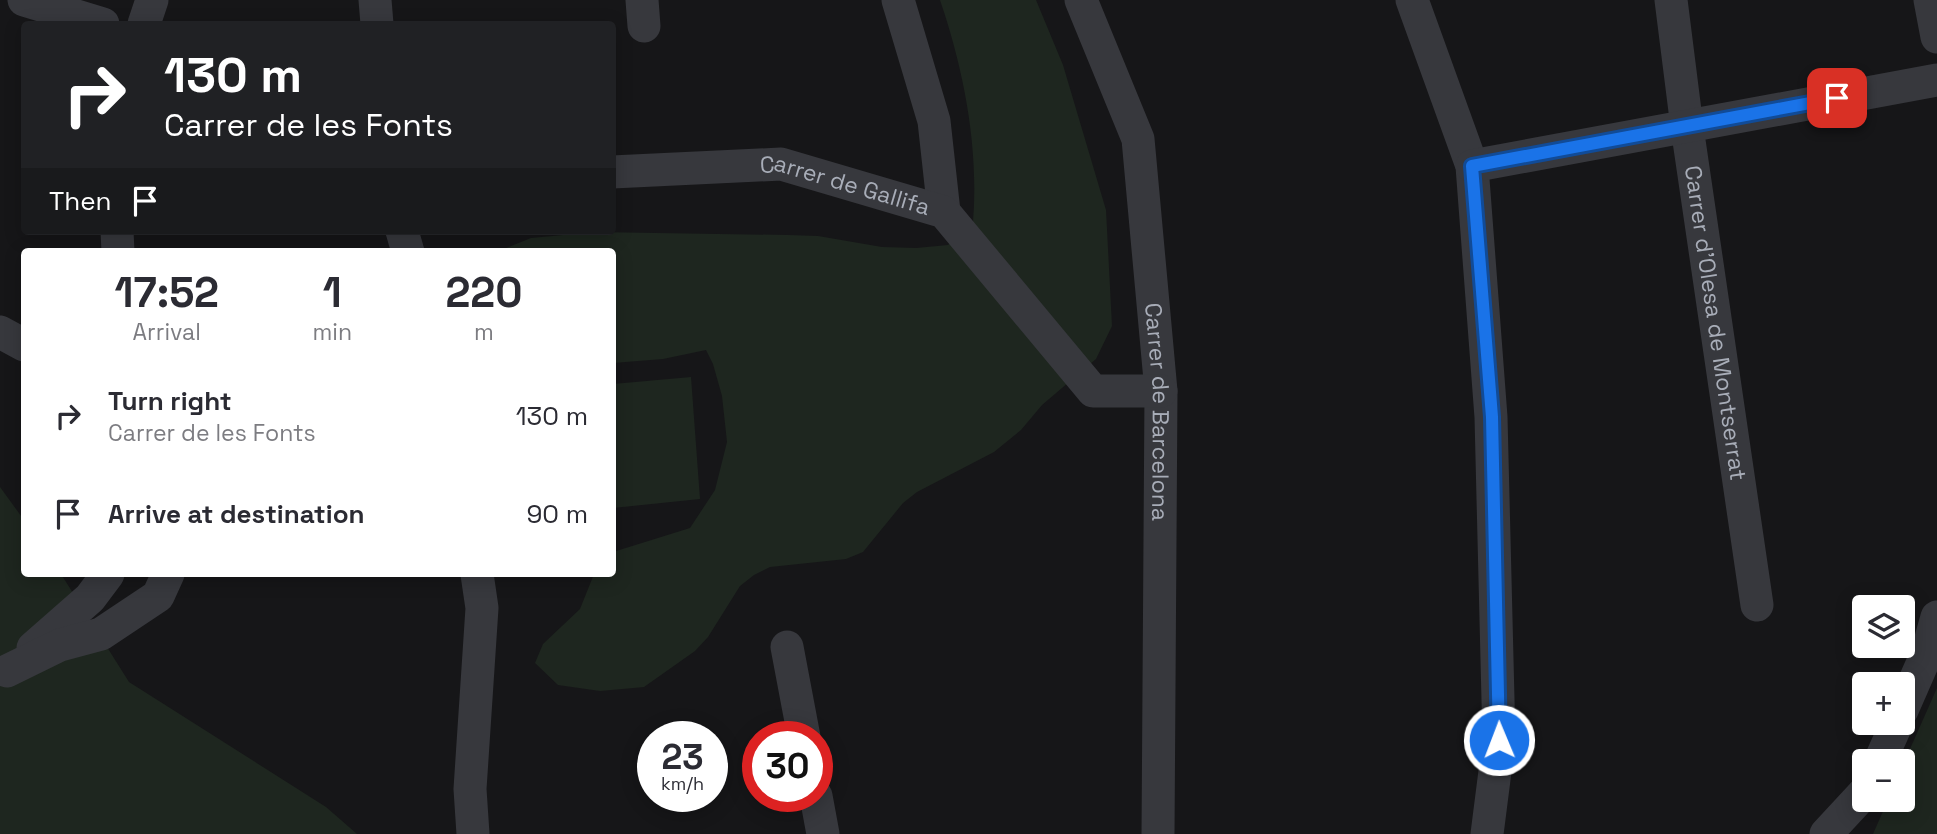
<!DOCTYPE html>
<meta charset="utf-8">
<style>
body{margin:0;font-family:"Space Grotesk",sans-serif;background:#f7f7f7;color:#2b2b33;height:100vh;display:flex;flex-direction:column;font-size:26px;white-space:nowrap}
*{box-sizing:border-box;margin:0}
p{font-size:23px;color:#7c7c81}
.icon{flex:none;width:38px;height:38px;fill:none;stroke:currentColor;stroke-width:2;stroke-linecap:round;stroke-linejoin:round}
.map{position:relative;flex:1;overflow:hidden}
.drawer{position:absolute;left:21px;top:248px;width:595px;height:329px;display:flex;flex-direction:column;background:#fff;border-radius:7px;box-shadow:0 4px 18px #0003}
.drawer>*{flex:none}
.top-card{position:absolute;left:21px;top:21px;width:595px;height:214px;border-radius:7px;box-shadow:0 4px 18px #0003;background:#202124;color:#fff;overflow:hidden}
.tools{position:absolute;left:1852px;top:595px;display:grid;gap:14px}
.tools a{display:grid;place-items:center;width:63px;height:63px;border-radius:7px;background:#fff;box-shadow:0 4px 18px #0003;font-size:35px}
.speed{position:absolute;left:637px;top:721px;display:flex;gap:14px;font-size:35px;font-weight:700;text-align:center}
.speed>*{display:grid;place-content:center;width:91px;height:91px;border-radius:50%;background:#fff;box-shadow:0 4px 18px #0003;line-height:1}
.speed small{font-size:18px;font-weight:400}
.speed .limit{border:10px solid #d22;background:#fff;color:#111}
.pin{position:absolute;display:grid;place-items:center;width:60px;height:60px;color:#fff;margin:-30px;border-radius:14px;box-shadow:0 4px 10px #0006}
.me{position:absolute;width:77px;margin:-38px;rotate:359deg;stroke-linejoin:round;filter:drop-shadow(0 0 5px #0008)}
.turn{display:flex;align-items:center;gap:24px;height:147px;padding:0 28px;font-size:32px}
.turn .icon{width:91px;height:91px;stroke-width:2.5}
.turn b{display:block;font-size:49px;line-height:60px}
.then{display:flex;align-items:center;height:66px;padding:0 28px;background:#0003;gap:14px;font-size:26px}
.eta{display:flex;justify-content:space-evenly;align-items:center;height:119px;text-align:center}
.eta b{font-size:42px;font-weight:800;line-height:49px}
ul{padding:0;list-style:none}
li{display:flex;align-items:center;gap:21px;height:98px;padding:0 28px}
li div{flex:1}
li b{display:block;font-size:26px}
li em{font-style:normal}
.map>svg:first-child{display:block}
.green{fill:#1e261f}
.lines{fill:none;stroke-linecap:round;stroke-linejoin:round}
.street{stroke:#37383d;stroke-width:33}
.route-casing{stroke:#114b97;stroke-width:18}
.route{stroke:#1a73e8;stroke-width:12}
.labels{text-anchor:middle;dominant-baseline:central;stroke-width:6;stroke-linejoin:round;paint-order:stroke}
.street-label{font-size:23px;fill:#a8adb8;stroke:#111113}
</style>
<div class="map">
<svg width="1937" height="834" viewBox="0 0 1937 834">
<rect width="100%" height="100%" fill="#161618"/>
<g class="green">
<path d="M940,0H1036L1063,65L1106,210L1112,326L1096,359L1042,405L1021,430L994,452L917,492L903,503L863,552L846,559L770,567L754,575L740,586L708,637L695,651L644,687L600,691L558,685L535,663L543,644L580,609L594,574H612L613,552L690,528L715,490L727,442L722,396L713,364L706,350L663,359L613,363L612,252H501V250L531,238L595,232L788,235L818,236L882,247L916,248L948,245L973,222C979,147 964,71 940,0Z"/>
<path d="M691,377L700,499L613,508V384Z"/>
<path d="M0,487L24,520V574H61L129,682L326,807L357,834H0Z"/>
<path d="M1937,688V834H1873L1888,800H1902V767Z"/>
</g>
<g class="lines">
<g class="street">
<path d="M24,0L103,24"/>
<path d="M375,0L377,24"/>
<path d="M642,0L644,26"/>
<path d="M898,0L934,121L944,212"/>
<path id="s1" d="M1081,0L1138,139L1161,391L1158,834"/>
<path d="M1412,0L1472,166L1491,417L1499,740L1487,834"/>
<path id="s2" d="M1671,0L1687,127L1757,605"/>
<path d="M1930,0L1937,37"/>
<path d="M144,24L152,0"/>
<path d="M1472,166L1937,80"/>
<path id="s3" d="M612,172L781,164L944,212L1093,391H1161"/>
<path d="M117,231L118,252"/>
<path d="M402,231L408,252"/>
<path d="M0,332L24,345"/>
<path d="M787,647L804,737"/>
<path d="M33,648L90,598L108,574"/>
<path d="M7,671L60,645L101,634L158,596L168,574"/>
<path d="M1902,710L1927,653L1937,617"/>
<path d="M1880,761L1897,723"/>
<path d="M816,796L823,834"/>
<path d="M473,834L470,789L482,608L477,574"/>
<path d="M1826,834L1864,793"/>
</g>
</g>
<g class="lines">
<defs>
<path id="route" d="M1499,740L1492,417L1472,166L1837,98"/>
</defs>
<use href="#route" class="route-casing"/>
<use href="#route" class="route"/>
</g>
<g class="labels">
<g class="street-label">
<text stroke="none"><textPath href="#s3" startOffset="236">Carrer de Gallifa</textPath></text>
<text stroke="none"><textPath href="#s2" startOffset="326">Carrer d'Olesa de Montserrat</textPath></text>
<text stroke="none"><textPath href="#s1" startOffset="424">Carrer de Barcelona</textPath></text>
</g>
</g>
</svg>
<div class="tools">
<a><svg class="icon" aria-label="layers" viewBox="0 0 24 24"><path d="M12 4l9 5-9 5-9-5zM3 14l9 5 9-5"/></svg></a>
<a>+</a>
<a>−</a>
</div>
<div class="speed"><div>23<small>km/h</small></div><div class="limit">30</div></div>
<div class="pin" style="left:1837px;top:98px;background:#d93025"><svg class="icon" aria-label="arrive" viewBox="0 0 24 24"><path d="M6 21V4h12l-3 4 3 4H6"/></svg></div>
<svg class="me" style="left:1499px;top:740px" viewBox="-20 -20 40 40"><circle r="17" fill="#1a73e8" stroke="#fff" stroke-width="3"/><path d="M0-11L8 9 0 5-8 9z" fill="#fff"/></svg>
<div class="top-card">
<div class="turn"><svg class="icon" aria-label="right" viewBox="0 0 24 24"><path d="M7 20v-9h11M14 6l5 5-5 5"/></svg><div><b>130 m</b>Carrer de les Fonts</div></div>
<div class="then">Then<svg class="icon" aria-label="arrive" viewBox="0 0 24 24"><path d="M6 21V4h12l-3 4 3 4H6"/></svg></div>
</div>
<section class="drawer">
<div class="eta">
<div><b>17:52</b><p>Arrival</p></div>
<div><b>1</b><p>min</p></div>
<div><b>220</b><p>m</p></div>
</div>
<ul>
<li><svg class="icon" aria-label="right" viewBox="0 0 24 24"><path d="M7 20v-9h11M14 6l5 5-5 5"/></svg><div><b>Turn right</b><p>Carrer de les Fonts</p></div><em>130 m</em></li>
<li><svg class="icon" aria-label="arrive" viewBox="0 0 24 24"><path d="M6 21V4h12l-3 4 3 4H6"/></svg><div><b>Arrive at destination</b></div><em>90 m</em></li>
</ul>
</section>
</div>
